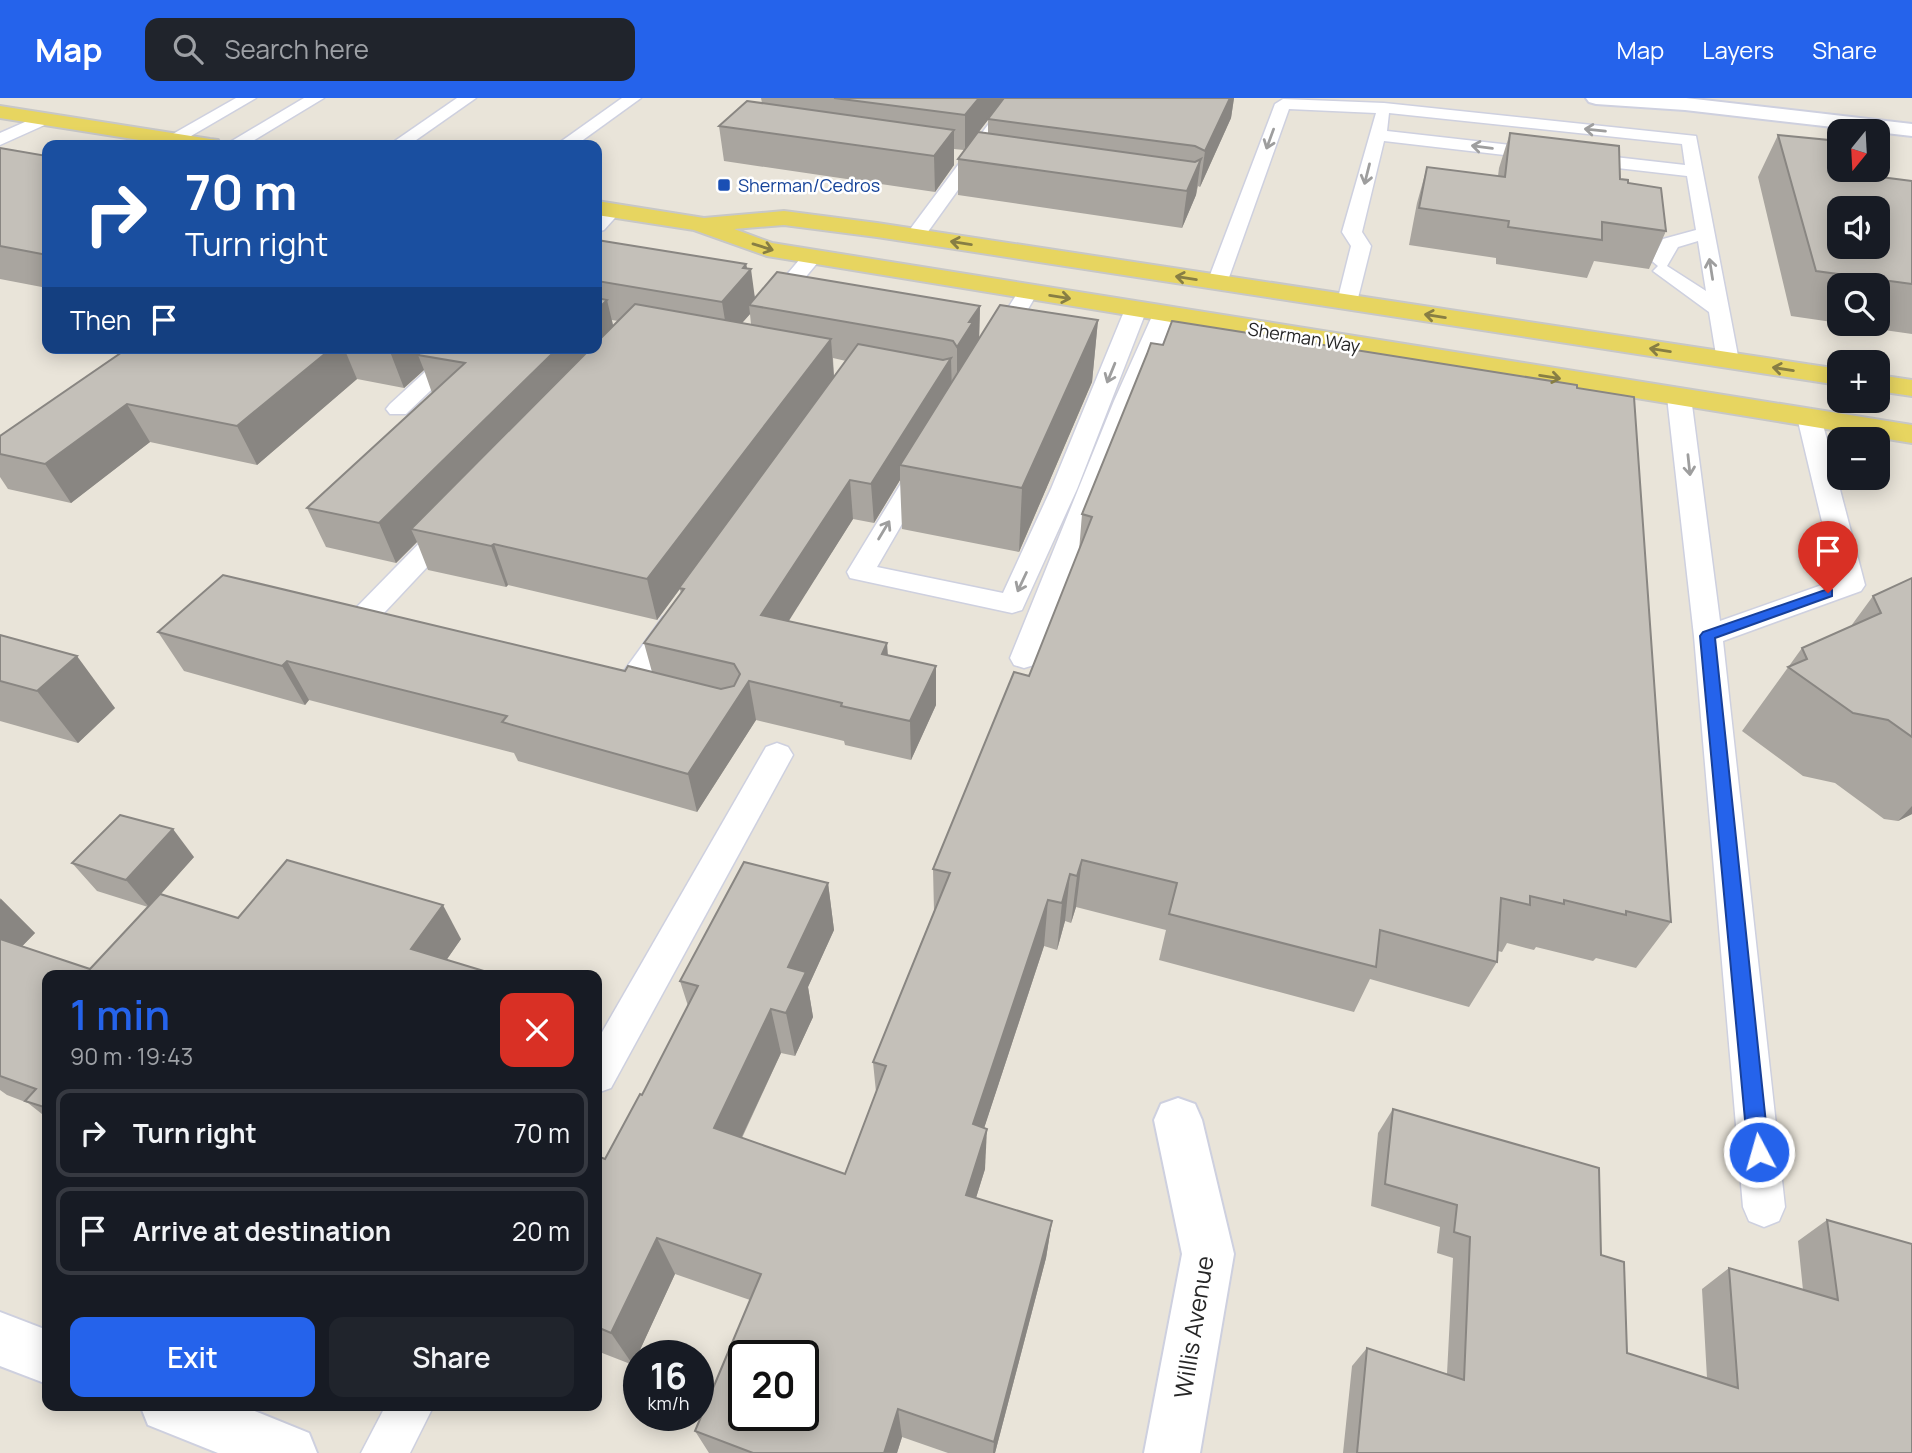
<!DOCTYPE html>
<meta charset="utf-8">
<style>
body{margin:0;font-family:Manrope,sans-serif;background:#20242c;color:#f1f3f6;height:100vh;display:flex;flex-direction:column;font-size:26px;white-space:nowrap}
*{box-sizing:border-box;margin:0}
p{font-size:23px;color:#9ea1a6}
.icon{flex:none;width:38px;height:38px;fill:none;stroke:currentColor;stroke-width:2;stroke-linecap:round;stroke-linejoin:round}
.map{position:relative;flex:1;overflow:hidden}
.panel{position:absolute;left:42px;top:872px;width:560px;height:441px;display:flex;flex-direction:column;background:#171b24;border-radius:14px;box-shadow:0 4px 18px #0003}
.panel>*{flex:none}
.top-card{position:absolute;left:42px;top:42px;width:560px;height:214px;border-radius:14px;box-shadow:0 4px 18px #0003;background:#1a4fa0;color:#fff;overflow:hidden}
.needle{width:46px;rotate:198deg}
.tools{position:absolute;left:1827px;top:21px;display:grid;gap:14px}
.tools a{display:grid;place-items:center;width:63px;height:63px;border-radius:14px;background:#171b24;box-shadow:0 4px 18px #0003;font-size:35px}
.speed{position:absolute;left:623px;top:1242px;display:flex;gap:14px;font-size:35px;font-weight:700;text-align:center}
.speed>*{display:grid;place-content:center;width:91px;height:91px;border-radius:50%;background:#171b24;box-shadow:0 4px 18px #0003;line-height:1}
.speed small{font-size:18px;font-weight:400}
.speed .limit{border:4px solid #111;border-radius:10px;background:#fff;color:#111}
.pin{position:absolute;display:grid;place-items:center;width:60px;height:60px;color:#fff;margin:-72px -30px;border-radius:50% 50% 50% 0;rotate:-45deg;box-shadow:0 0 7px #0007}
.pin .icon{rotate:45deg}
.me{position:absolute;width:77px;margin:-38px;rotate:354deg;stroke-linejoin:round;filter:drop-shadow(0 0 5px #0008)}
.turn{display:flex;align-items:center;gap:24px;height:147px;padding:0 28px;font-size:32px}
.turn .icon{width:91px;height:91px;stroke-width:2.5}
.turn b{display:block;font-size:49px;line-height:60px}
.then{display:flex;align-items:center;height:66px;padding:0 28px;background:#0003;gap:14px;font-size:26px}
.round{display:grid;place-items:center;flex:none;width:74px;height:74px;border-radius:14px;background:#20242c}
.head{display:flex;align-items:center;justify-content:space-between;height:119px;padding:0 28px}
h1{font-size:42px;font-weight:600;line-height:52px;color:#2563eb}
.cta{display:flex;gap:14px;margin-top:auto;padding:14px 28px}
.cta a{flex:1;height:80px;border-radius:14px;background:#2563eb;color:#fff;font-size:28px;font-weight:600;line-height:80px;text-align:center}
.cta a+a{background:#20242c;color:#f1f3f6}
ul{padding:0;list-style:none}
li{display:flex;align-items:center;gap:21px;height:88px;margin:0 14px 10px;padding:0 14px;border:4px solid #363941;border-radius:14px}
li div{flex:1}
li b{display:block;font-size:26px}
li em{font-style:normal}
header{display:flex;align-items:center;gap:42px;box-sizing:border-box;height:98px;padding:0 35px;background:#2563eb;color:#fff}
header strong{font-size:33px}
nav{display:flex;gap:38px;margin-inline-start:auto;font-size:24px}
.search{width:490px;height:63px;background:#20242c;display:flex;align-items:center;gap:18px;box-sizing:border-box;padding:0 24px;border-radius:14px;color:#9ea1a6;font-size:26px}
.map>svg:first-child{display:block}
.lines{fill:none;stroke-linecap:round;stroke-linejoin:round}
.service-casing{stroke:#ced0df;stroke-width:3}
.minor-casing{stroke:#ced0df;stroke-width:4}
.primary-casing{stroke:#c7c7c7;stroke-width:4}
.service{fill:#fff;fill-rule:evenodd}
.minor{fill:#fff;fill-rule:evenodd}
.primary{fill:#e7d560;fill-rule:evenodd}
.wall{fill:#a9a59f;fill-rule:evenodd}
.shaded-wall{fill:#898682}
.building{fill:#c4c0b9;stroke:#898682;stroke-width:2;fill-rule:evenodd}
.oneway{stroke:#9e9e9e}
.oneway2{stroke:#877e44}
.route{fill:#2563eb;stroke:#184099;stroke-width:2}
.transit-dot{fill:#1a4fb4;stroke:#fff;stroke-width:2.5}
.labels{text-anchor:middle;dominant-baseline:central;stroke-width:5;stroke-linejoin:round;paint-order:stroke}
.far-transit-label{font-size:18px;fill:#164399;stroke:#fff;text-anchor:start}
.far-street-label{font-size:18px;fill:#272727;stroke:#fff}
.near-street-label{font-size:24px;fill:#272727;stroke:#fff}
</style>
<header>
<strong>Map</strong>
<div class="search"><svg class="icon" aria-label="search" viewBox="0 0 24 24"><circle cx="10" cy="10" r="6"/><path d="M15 15l6 6"/></svg>Search here</div>
<nav><a>Map</a><a>Layers</a><a>Share</a></nav>
</header>
<div class="map">
<svg width="1912" height="1355" viewBox="0 0 1912 1355">
<rect width="100%" height="100%" fill="#e9e4d9"/>
<g class="lines">
<defs>
<g id="service">
<path d="M236,0H256L179,45H167L164,41Z"/>
<path d="M304,0H324L246,47H225Z"/>
<path d="M457,0H476L409,47H389Z"/>
<path d="M622,0H641L576,47H556Z"/>
<path d="M1008,0H1024L922,142H908L905,138L908,134Z"/>
<path d="M1283,1L1384,5L1696,38L1739,263L1736,268H1720L1717,263L1709,214L1653,173L1658,168L1652,163L1663,141L1696,132L1687,78L1384,43L1362,134L1371,148L1357,204L1354,208H1340L1337,204L1351,148L1342,134L1376,15L1289,11L1227,185L1224,189H1210L1207,185L1275,6ZM1389,15L1682,46L1685,67L1387,33ZM1698,143L1706,193L1667,168L1678,149Z"/>
<path d="M43,16L51,21L49,25L0,47V35Z"/>
<path d="M613,106L622,112L604,132L597,134V117L606,108Z"/>
<path d="M812,153L819,155L822,159L819,163L777,213H763L759,209L763,205L805,155Z"/>
<path d="M1028,188L1035,190L1038,194L1007,247L1004,252H988L985,247L1018,194L1021,190Z"/>
<path d="M1136,205L1143,207L1147,211L1077,391L1022,512L1012,515L850,480L847,474L911,369L914,364L923,362L932,364L935,369L877,469L1003,495L1051,391L1125,211L1129,207Z"/>
<path d="M1164,210L1172,211L1175,216L1138,303L1038,560L1034,567L1024,570L1014,567L1010,560L1114,303L1153,216L1156,211Z"/>
<path d="M451,250H475L406,316H390L386,311L390,306Z"/>
<path d="M1679,292L1687,294L1691,299L1720,523L1836,482L1797,319L1801,314H1817L1821,319L1865,487L1861,493L1723,543L1785,1109L1779,1123L1764,1129L1749,1123L1743,1109L1694,538L1667,299L1671,294Z"/>
<path d="M451,420L460,422L464,428L460,434L368,532L358,534L348,532L344,525L348,518L442,422Z"/>
<path d="M673,517L683,519L687,526L683,533L636,598L626,601L616,598L611,591L616,584L663,519Z"/>
<path d="M777,645L788,649L793,657L611,990L597,995V943L766,649Z"/>
<path d="M386,1307H434L410,1355H361Z"/>
</g>
<g id="minor">
<path d="M1586,0H1686L1912,26V38L1685,12L1596,6L1589,4Z"/>
<path d="M1178,1000L1195,1006L1202,1022L1234,1156L1200,1355H1144L1182,1156L1154,1022L1161,1006Z"/>
<path d="M0,1214L47,1232V1286L0,1268Z"/>
<path d="M140,1307H240L309,1335L317,1355H218L148,1327Z"/>
</g>
<g id="primary">
<path d="M0,8L210,41L218,42L221,47H171L0,20Z"/>
<path d="M597,103L704,120L784,113L877,125L1839,271V287L877,139L784,127L734,131L772,145L1912,327V345L767,158L694,132L597,117Z"/>
<path d="M1878,277L1912,282V298L1878,293Z"/>
</g>
</defs>
<use href="#service" class="service-casing"/>
<use href="#minor" class="minor-casing"/>
<use href="#primary" class="primary-casing"/>
<use href="#service" class="service"/>
<use href="#minor" class="minor"/>
<use href="#primary" class="primary"/>
</g>
<g class="wall">
<path d="M761,0H1234L1231,20L1200,89L1198,88L1196,97L1182,130L958,97V61L964,52L954,51V67L935,94L724,63L719,28L762,5ZM988,21V36L978,34Z"/>
<path d="M1510,35L1628,85L1666,133L1649,171L1594,163L1587,180L1496,166V160L1409,147L1417,105L1427,69L1498,78L1499,70Z"/>
<path d="M1778,37L1873,78L1912,83V236L1842,226H1878V187H1839V225L1791,218L1758,79Z"/>
<path d="M0,50L47,58V190L0,181Z"/>
<path d="M597,142L746,166L755,200L980,208L979,239L1098,222L1092,284L1019,454L902,431L900,382L874,425L853,421L788,523L888,558L936,568V607L911,662L845,647L844,643L756,622L697,714L518,663L514,655L309,602L305,607L184,573L158,534L625,573L652,574L644,545L681,496L680,491L657,522L508,487L506,489L428,472L417,444L396,465L326,449L307,410L432,295L424,272L404,290L357,281L257,367L150,344L71,405L8,391L0,379V338L128,250H597ZM750,216L751,226L742,225ZM612,222L618,223L613,228ZM833,260L846,263L834,278Z"/>
<path d="M1147,256L1671,824L1636,870L1596,860L1593,863L1536,849L1534,852L1507,845L1502,854L1498,853L1497,864L1469,909L1370,881L1354,914L1159,862L1166,832L1076,809L1071,825L1065,823L1057,852L1044,848L984,1030L985,1071L976,1100L1052,1123L1046,1160L995,1355H948L902,1339L897,1355H709L695,1333L750,1202L675,1176L633,1267L597,1253V1058L605,1061L642,997L688,908L680,883L828,785L834,832L808,889L813,919L795,958L781,955L742,1040L845,1076L876,994L873,964L934,813L933,771L1029,578L1079,453L1082,416Z"/>
<path d="M1912,480V716L1898,723L1884,721L1835,685L1803,678L1742,633L1802,550L1851,528L1873,498Z"/>
<path d="M0,537L115,610L78,645L0,623Z"/>
<path d="M194,759L161,796L238,820L461,841L447,861L47,877V1020L28,1005L7,997L0,992V800L35,835L22,848L90,871L148,809L97,793L72,765Z"/>
<path d="M1393,1011L1601,1157L1627,1255L1707,1280L1702,1191L1729,1170L1803,1192L1798,1143L1827,1122L1912,1355H1343L1352,1268L1367,1250L1447,1276L1453,1160L1437,1155L1440,1129L1371,1108L1378,1035Z"/>
</g>
<g class="shaded-wall">
<path d="M979,0H1005L965,52V17Z"/>
<path d="M1230,0H1234L1231,20L1200,89L1205,53Z"/>
<path d="M954,32V67L935,94L934,58Z"/>
<path d="M1201,61L1196,97L1182,130L1187,93Z"/>
<path d="M746,166L748,175L751,171L756,208L749,207L750,216L728,241L722,204Z"/>
<path d="M607,202L616,240L411,431L417,444L396,465L379,425L558,250H597V212Z"/>
<path d="M980,208L979,246L957,289V249L969,224Z"/>
<path d="M1098,222L1092,284L1019,454L1022,390Z"/>
<path d="M831,241L834,280L657,522L647,481Z"/>
<path d="M332,250H344L357,281L257,367L237,328Z"/>
<path d="M391,250H447L418,257L424,272L404,290L389,251Z"/>
<path d="M951,260L952,298L900,367V382L874,425L871,386Z"/>
<path d="M127,306L150,344L71,405L45,366Z"/>
<path d="M850,382L853,421L768,556L761,517Z"/>
<path d="M494,446L508,487L506,489L491,448Z"/>
<path d="M887,545L890,584L882,556Z"/>
<path d="M77,558L115,610L78,645L37,593Z"/>
<path d="M287,563L309,602L305,607L282,568Z"/>
<path d="M936,568V607L911,662L910,623Z"/>
<path d="M749,583L756,622L697,714L688,676Z"/>
<path d="M1912,708V716L1898,723Z"/>
<path d="M173,731L194,759L149,809L126,782Z"/>
<path d="M1082,762L1076,809L1071,825L1077,778Z"/>
<path d="M1070,776L1065,823L1057,852L1062,805Z"/>
<path d="M828,785L834,832L808,889L813,919L795,958L786,915L788,869Z"/>
<path d="M1,801L35,835L6,865L0,859V802Z"/>
<path d="M1048,802L1044,848L972,1067L973,1026Z"/>
<path d="M443,807L461,841L436,877L411,851Z"/>
<path d="M771,911L781,955L727,1070L714,1030Z"/>
<path d="M987,1031L985,1071L965,1135L966,1097Z"/>
<path d="M1052,1123L1046,1160L995,1355H993L994,1344Z"/>
<path d="M657,1140L675,1176L633,1267L611,1235Z"/>
<path d="M898,1311L902,1339L897,1355H884Z"/>
</g>
<g class="building">
<path d="M834,0H979L965,17Z"/>
<path d="M1004,0H1230L1205,53L1195,48L988,21Z"/>
<path d="M747,3L954,32L934,58L719,28Z"/>
<path d="M978,34L1195,64L1201,61L1187,93L958,61Z"/>
<path d="M1510,35L1619,48L1620,81L1628,82V85L1661,90L1666,133L1602,124V142L1508,129L1509,123L1419,110L1427,69L1505,79Z"/>
<path d="M1778,37L1839,43V72H1871L1873,78L1912,83V186L1816,173ZM1839,110H1878V149H1839Z"/>
<path d="M0,50L47,58V157L0,148Z"/>
<path d="M597,142L746,166L743,170L751,171L722,204L597,183Z"/>
<path d="M777,174L980,208L969,224H973L957,249L953,243L944,241L749,207Z"/>
<path d="M597,200L607,202L597,212Z"/>
<path d="M635,206L831,241L647,481L494,446L491,448L411,431L591,250H597V244Z"/>
<path d="M1000,207L1098,222L1022,390L900,367Z"/>
<path d="M1172,223L1577,287V290L1634,299L1671,824L1626,813V817L1564,802V806L1530,798V807L1501,800L1497,864L1380,832L1376,869L1169,816L1177,785L1082,762L1077,778L1070,776L1062,805L1048,802L973,1026L987,1031L966,1097L1052,1123L994,1344L898,1311L884,1355H753L695,1333L761,1176L657,1140L611,1235L597,1229V1058L605,1061L640,996L642,997L698,888L680,883L744,764L828,785L788,869L806,874L786,915L771,911L714,1030L845,1076L886,968L873,964L950,775L933,771L1014,574L1029,578L1092,419L1082,416L1147,256L1151,245L1163,247ZM744,1258H803V1318H744Z"/>
<path d="M858,246L943,262L951,260L871,386L850,382L761,517L887,545L882,556L936,568L910,623L841,608L842,605L749,583L688,676L502,624L507,618L287,563L282,568L158,534L223,477L625,573L628,568L721,591L734,588L740,576L734,566L644,545L684,491L679,490Z"/>
<path d="M128,250H332L237,328L127,306L45,366L0,356V338Z"/>
<path d="M425,250H558L379,425L307,410L465,265L418,257Z"/>
<path d="M1912,480V639L1888,622L1853,615L1788,569L1807,561L1802,550L1881,515L1873,498Z"/>
<path d="M0,537L77,558L37,593L0,583Z"/>
<path d="M120,717L173,731L126,782L72,765Z"/>
<path d="M287,762L443,807L411,851L497,877H47V1010L25,1003L36,991L0,978V841L90,871L160,796L238,820Z"/>
<path d="M1393,1011L1599,1070L1601,1157L1624,1164L1627,1255L1738,1290L1729,1170L1838,1202L1827,1122L1912,1146V1355H1357L1367,1250L1464,1282L1470,1139L1454,1134L1457,1107L1385,1086Z"/>
</g>
<defs><path id="oneway-shaft" d="M-6 0H5M1.5-3L5.5 0L1.5 3" fill="none" stroke-width="1.6" stroke-linecap="round" stroke-linejoin="round" transform="scale(1.75)"/></defs>
<g class="oneway">
<use href="#oneway-shaft" transform="translate(1595 32) rotate(-174)"/>
<use href="#oneway-shaft" transform="translate(1270 41) rotate(110)"/>
<use href="#oneway-shaft" transform="translate(1482 49) rotate(-173)"/>
<use href="#oneway-shaft" transform="translate(1367 76) rotate(104)"/>
<use href="#oneway-shaft" transform="translate(1711 171) rotate(-99)"/>
<use href="#oneway-shaft" transform="translate(1111 275) rotate(112)"/>
<use href="#oneway-shaft" transform="translate(1689 367) rotate(84)"/>
<use href="#oneway-shaft" transform="translate(884 432) rotate(-59)"/>
<use href="#oneway-shaft" transform="translate(1022 484) rotate(115)"/>
</g>
<g class="oneway2">
<use href="#oneway-shaft" transform="translate(961 145) rotate(-171)"/>
<use href="#oneway-shaft" transform="translate(763 149) rotate(17)"/>
<use href="#oneway-shaft" transform="translate(1186 180) rotate(-171)"/>
<use href="#oneway-shaft" transform="translate(1060 199) rotate(9)"/>
<use href="#oneway-shaft" transform="translate(1435 218) rotate(-171)"/>
<use href="#oneway-shaft" transform="translate(1660 252) rotate(-171)"/>
<use href="#oneway-shaft" transform="translate(1783 271) rotate(-171)"/>
<use href="#oneway-shaft" transform="translate(1550 279) rotate(9)"/>
</g>
<path class="route" d="M1828,491L1832,492V498L1715,540L1769,1054L1766,1061L1759,1064L1751,1061L1748,1054L1700,538L1703,534Z"/>
<rect class="transit-dot" x="717" y="80" width="14" height="14" rx="3.5"/>
<g class="labels">
<g class="far-transit-label">
<text x="738" y="87">Sherman/Cedros</text>
</g>
<g class="far-street-label">
<text transform="translate(1304 239) rotate(9)">Sherman Way</text>
</g>
<g class="near-street-label">
<text transform="translate(1193 1229) rotate(-81)">Willis Avenue</text>
</g>
</g>
</svg>
<div class="tools">
<a><svg class="needle" viewBox="-14 -14 28 28"><path d="M0-13l5 13h-10z" fill="#e53935"/><path d="M0 13l5-13h-10z" fill="#9ea1a6"/></svg></a>
<a><svg class="icon" aria-label="sound" viewBox="0 0 24 24"><path d="M4 9h4l5-4v14l-5-4H4zM17 9q2 3 0 6"/></svg></a>
<a><svg class="icon" aria-label="search" viewBox="0 0 24 24"><circle cx="10" cy="10" r="6"/><path d="M15 15l6 6"/></svg></a>
<a>+</a>
<a>−</a>
</div>
<div class="speed"><div>16<small>km/h</small></div><div class="limit">20</div></div>
<div class="pin" style="left:1828px;top:495px;background:#d93025"><svg class="icon" aria-label="arrive" viewBox="0 0 24 24"><path d="M6 21V4h12l-3 4 3 4H6"/></svg></div>
<svg class="me" style="left:1759px;top:1054px" viewBox="-20 -20 40 40"><circle r="17" fill="#2563eb" stroke="#fff" stroke-width="3"/><path d="M0-11L8 9 0 5-8 9z" fill="#fff"/></svg>
<div class="top-card">
<div class="turn"><svg class="icon" aria-label="right" viewBox="0 0 24 24"><path d="M7 20v-9h11M14 6l5 5-5 5"/></svg><div><b>70 m</b>Turn right</div></div>
<div class="then">Then<svg class="icon" aria-label="arrive" viewBox="0 0 24 24"><path d="M6 21V4h12l-3 4 3 4H6"/></svg></div>
</div>
<section class="panel">
<div class="head"><div><h1>1 min</h1><p>90 m · 19:43</p></div><a class="round" style="background:#d93025;color:#fff"><svg class="icon" aria-label="close" viewBox="0 0 24 24"><path d="M6 6l12 12M18 6L6 18"/></svg></a></div>
<ul>
<li><svg class="icon" aria-label="right" viewBox="0 0 24 24"><path d="M7 20v-9h11M14 6l5 5-5 5"/></svg><div><b>Turn right</b></div><em>70 m</em></li>
<li><svg class="icon" aria-label="arrive" viewBox="0 0 24 24"><path d="M6 21V4h12l-3 4 3 4H6"/></svg><div><b>Arrive at destination</b></div><em>20 m</em></li>
</ul>
<div class="cta"><a>Exit</a><a>Share</a></div>
</section>
</div>
